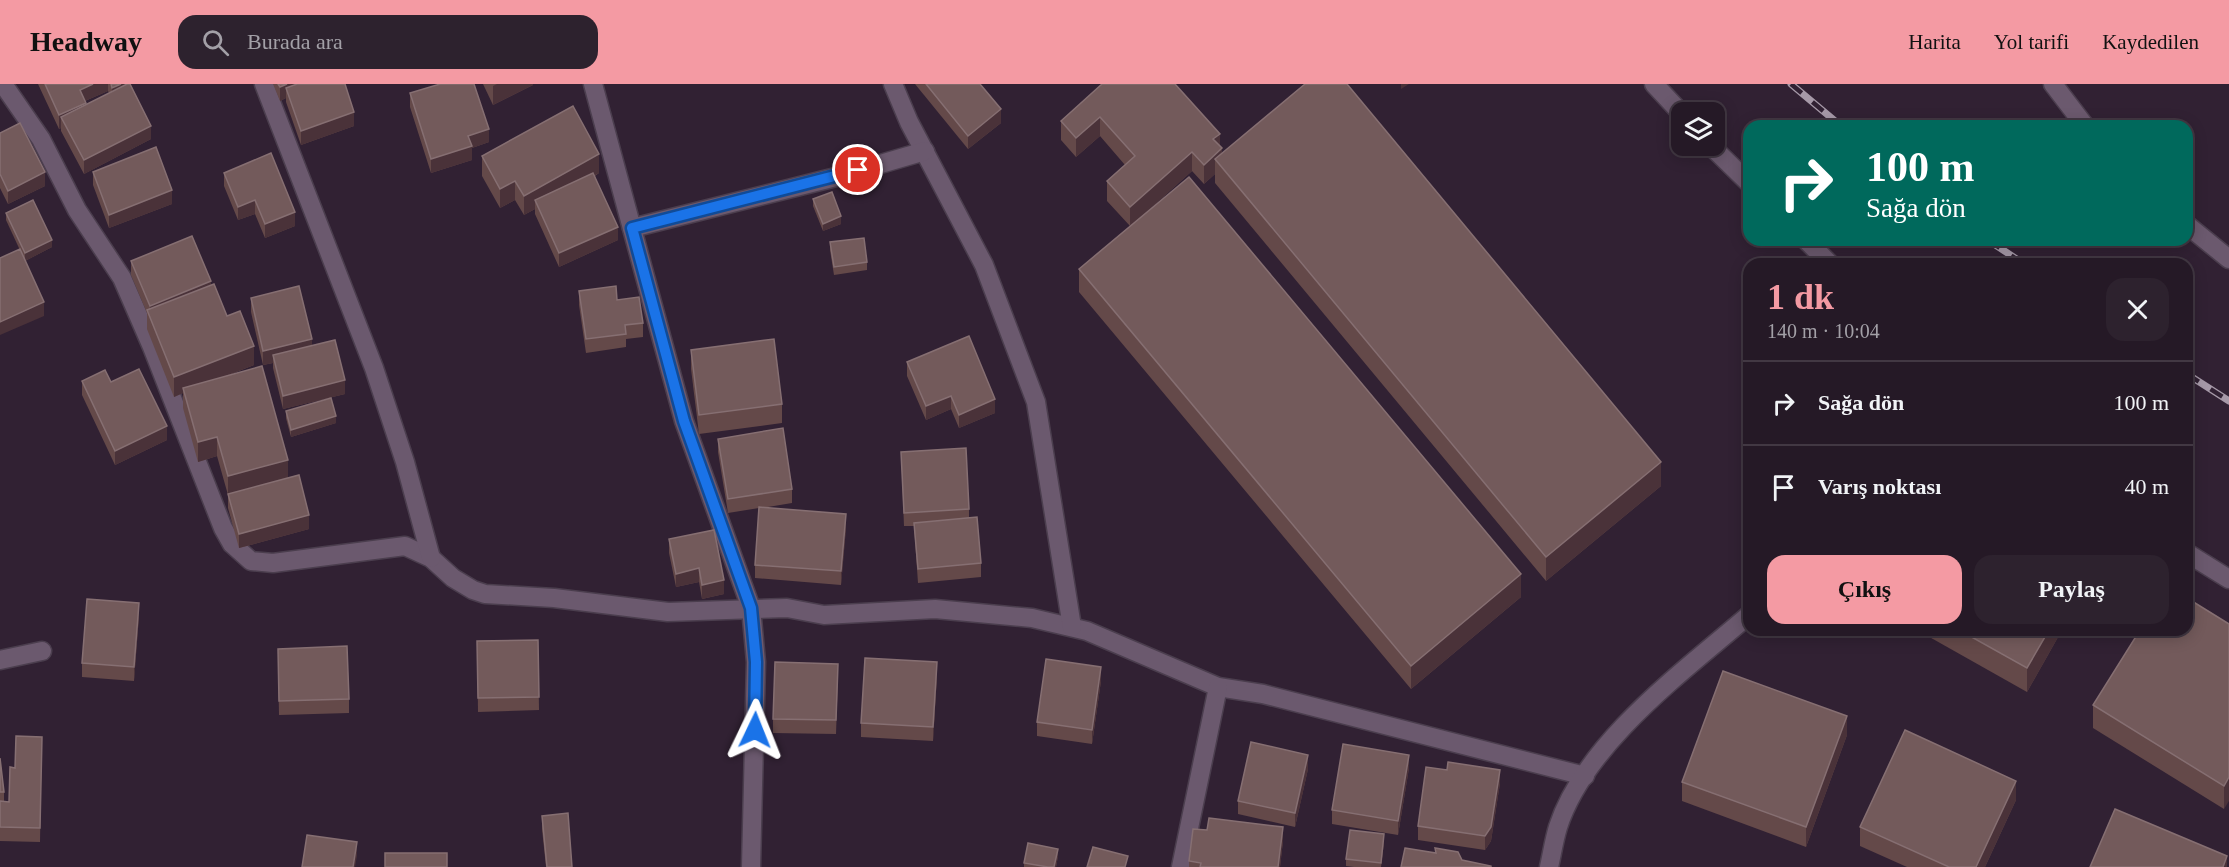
<!DOCTYPE html>
<html lang="tr">
<meta charset="utf-8">
<style>
body{margin:0;font-family:"Times New Roman",serif;background:#2d222e;color:#f1f3f6;height:100vh;display:flex;flex-direction:column;font-size:22px;white-space:nowrap}
*{box-sizing:border-box;margin:0}
p{font-size:20px;color:#a3a0a7}
.icon{flex:none;width:33px;height:33px;fill:none;stroke:currentColor;stroke-width:2;stroke-linecap:round;stroke-linejoin:round}
.map{position:relative;flex:1;overflow:hidden}
.drawer{position:absolute;left:1743px;top:174px;width:450px;height:378px;display:flex;flex-direction:column;background:#251926;border-radius:18px;box-shadow:0 3px 15px #0003,0 0 0 2px #423843}
.drawer>*{flex:none}
.hud{position:absolute;left:1743px;top:36px;width:450px;height:126px;border-radius:18px;box-shadow:0 3px 15px #0003,0 0 0 2px #423843;background:#00695c;color:#fff;overflow:hidden}
.fabs{position:absolute;left:1671px;top:18px;display:grid;gap:12px}
.fabs a{display:grid;place-items:center;width:54px;height:54px;border-radius:12px;background:#251926;box-shadow:0 3px 15px #0003,0 0 0 2px #423843;font-size:30px}
.pin{position:absolute;display:grid;place-items:center;width:51px;height:51px;color:#fff;margin:-26px;border:3px solid #fff;border-radius:50%;box-shadow:0 2px 6px #0007}
.me{position:absolute;width:66px;margin:-33px;rotate:2deg;stroke-linejoin:round;filter:drop-shadow(0 0 4px #0008)}
.turn{display:flex;align-items:center;gap:21px;height:126px;padding:0 24px;font-size:27px}
.turn .icon{width:78px;height:78px;stroke-width:2.5}
.turn b{display:block;font-size:42px;line-height:51px}
.round{display:grid;place-items:center;flex:none;width:63px;height:63px;border-radius:18px;background:#2d222e}
.headline{display:flex;align-items:center;justify-content:space-between;height:102px;padding:0 24px}
h1{font-size:36px;font-weight:600;line-height:45px;color:#f49aa3}
.primary-button{display:flex;gap:12px;margin-top:auto;padding:12px 24px}
.primary-button a{flex:1;height:69px;border-radius:18px;background:#f49aa3;color:#111;font-size:24px;font-weight:600;line-height:69px;text-align:center}
.primary-button a+a{background:#2d222e;color:#f1f3f6}
ul{padding:0;list-style:none}
li{display:flex;align-items:center;gap:18px;height:84px;padding:0 24px;border-top:2px solid #423843}
li div{flex:1}
li b{display:block;font-size:22px}
li em{font-style:normal}
header{display:flex;align-items:center;gap:36px;box-sizing:border-box;height:84px;padding:0 30px;background:#f49aa3;color:#111}
header strong{font-size:28px}
nav{display:flex;gap:33px;margin-inline-start:auto;font-size:21px}
.search{width:420px;height:54px;background:#2d222e;display:flex;align-items:center;gap:15px;box-sizing:border-box;padding:0 21px;border-radius:18px;color:#a3a0a7;font-size:22px}
.map>svg:first-child{display:block}
.lines{fill:none;stroke-linecap:round;stroke-linejoin:round}
.minor-casing{stroke:#4b3e4e;stroke-width:21}
.minor{stroke:#6b596e;stroke-width:18}
.rail-casing{stroke:#a699a8;stroke-width:7}
.rail{stroke:#312133;stroke-width:4.5;stroke-dasharray:14;stroke-linecap:butt}
.wall{fill:#644949;fill-rule:evenodd}
.shaded-wall{fill:#4a3239}
.building{fill:#735a5b;stroke:#866f72;stroke-width:1.5}
.route-casing{stroke:#114b97;stroke-width:15}
.route{stroke:#1a73e8;stroke-width:10}
</style>
<header>
<strong>Headway</strong>
<div class="search"><svg class="icon" aria-label="search" viewBox="0 0 24 24"><circle cx="10" cy="10" r="6"/><path d="M15 15l6 6"/></svg>Burada ara</div>
<nav><a>Harita</a><a>Yol tarifi</a><a>Kaydedilen</a></nav>
</header>
<div class="map">
<svg width="2229" height="783" viewBox="0 0 2229 783">
<rect width="100%" height="100%" fill="#312133"/>
<g class="lines">
<defs>
<g id="minor">
<path d="M3,0L41,55L77,126L122,194L152,263L223,444L232,460L251,477L273,479L405,462L431,474L453,494L473,506L485,510L554,514L668,528L787,524L824,531L935,525L1032,534L1087,547L1218,603L1263,610L1585,692"/>
<path d="M264,0L374,284L405,378L431,474"/>
<path d="M593,0L684,337L751,524L756,578L751,783"/>
<path d="M893,0L909,38L984,181L1036,318L1072,543"/>
<path d="M1654,0L1682,30"/>
<path d="M2053,0L2085,42"/>
<path d="M1711,62L1749,99"/>
<path d="M2187,141L2229,175"/>
<path d="M632,144L836,93L925,67"/>
<path d="M1806,156L1830,180"/>
<path d="M2187,469L2229,495"/>
<path d="M0,576L42,567"/>
<path d="M1181,783L1218,603"/>
<path d="M1549,783C1552,770 1554,756 1558,743C1585,659 1684,587 1749,531"/>
</g>
</defs>
<use href="#minor" class="minor-casing"/>
<use href="#minor" class="minor"/>
<defs>
<g id="rail">
<path d="M1791,0L1841,42"/>
<path d="M1988,156L2024,180"/>
<path d="M2187,290L2229,317"/>
</g>
</defs>
<use href="#rail" class="rail-casing"/>
<use href="#rail" class="rail"/>
</g>
<g class="wall">
<path d="M38,0H130L151,55L84,90L61,47V44L59,45ZM108,7L109,9L86,21L85,17Z"/>
<path d="M273,0H345L354,42L301,61L286,18V14L280,17Z"/>
<path d="M483,0H533V1L493,21Z"/>
<path d="M915,0H980L1001,39L968,65Z"/>
<path d="M1102,0L1220,61L1222,69L1661,402L1546,497L1215,99V90L1204,100L1192,87L1134,139L1521,513L1411,605L1079,208V185L1130,142L1107,117V97L1125,81L1100,52L1076,73L1061,56V37Z"/>
<path d="M410,9L489,58L472,64V76L431,89L410,23Z"/>
<path d="M0,49L45,102L8,120L0,104Z"/>
<path d="M482,72L599,89L595,92L618,156L559,183L535,130V125L524,131L515,116L500,124L482,92Z"/>
<path d="M93,88L172,120L109,144L93,101Z"/>
<path d="M224,89L295,142L265,154L255,130L238,136L224,102Z"/>
<path d="M813,115L841,140L823,147L813,122Z"/>
<path d="M6,129L52,163L25,177L6,136Z"/>
<path d="M830,158L867,178V186L834,191L830,166Z"/>
<path d="M131,177L211,201L227,232L254,281L224,293L288,394L309,445L239,464L228,424V411L217,372L198,378L183,324V309L174,313L147,245V229L131,191Z"/>
<path d="M579,207L617,216L643,239V253L626,255V263L586,269L579,221Z"/>
<path d="M251,214L312,261L345,310L283,325L273,284V279L263,281L251,228Z"/>
<path d="M691,266L782,320V339L699,350L691,285Z"/>
<path d="M907,278L995,329L959,344L951,325L926,336L907,292Z"/>
<path d="M82,297L111,298L167,356L115,381L82,311Z"/>
<path d="M286,327L336,339L291,353L286,334Z"/>
<path d="M718,355L792,405V419L762,424L846,444L841,501L755,494V481L759,424L728,429L718,368Z"/>
<path d="M901,368L969,425V434L981,479V493L918,499L914,442H904Z"/>
<path d="M669,455L724,510L702,515L699,498L676,503L669,469Z"/>
<path d="M139,532L134,597L82,593V579Z"/>
<path d="M2229,540L2224,725L2093,644V621Z"/>
<path d="M1917,546H2062L2027,608Z"/>
<path d="M538,556L539,626L478,628L477,557Z"/>
<path d="M278,578L349,615V629L279,631Z"/>
<path d="M937,592L933,657L861,653V639Z"/>
<path d="M838,593L836,650L773,649V635Z"/>
<path d="M1101,597L1092,660L1037,652V638Z"/>
<path d="M1847,651L1806,763L1682,717V698Z"/>
<path d="M42,653L40,758L0,757V674L4,708V717L9,718L15,684Z"/>
<path d="M1409,684L1398,751L1332,740V726Z"/>
<path d="M1308,685L1295,743L1238,730V717Z"/>
<path d="M1500,699L1491,757L1485,766L1418,756V742Z"/>
<path d="M2016,716L1985,783H1907L1860,762V743Z"/>
<path d="M542,732L572,783H546L542,745Z"/>
<path d="M1283,757L1280,783H1189V777Z"/>
<path d="M1384,758L1381,783H1354L1346,782V775Z"/>
<path d="M1058,772L1056,783H1024V779Z"/>
</g>
<g class="shaded-wall">
<path d="M93,0H108V7L80,19V6Z"/>
<path d="M121,0H126L112,18V4Z"/>
<path d="M287,0H322L286,4V14L280,17V3Z"/>
<path d="M497,0H533V1L493,21V2Z"/>
<path d="M1401,0H1409L1401,5Z"/>
<path d="M86,19V33H61V44L59,45V31Z"/>
<path d="M1001,25V39L968,65V52Z"/>
<path d="M354,28V42L301,61V47Z"/>
<path d="M1100,33V52L1076,73V54Z"/>
<path d="M151,42V55L84,90V76Z"/>
<path d="M489,45V58L472,64V76L431,89V75L468,52Z"/>
<path d="M1220,50V67L1222,64V84L1215,75V90L1204,100V81L1213,55Z"/>
<path d="M1192,68V87L1130,143V123Z"/>
<path d="M599,70V89L538,123L535,116V125L524,131V112Z"/>
<path d="M45,88V102L8,120V107Z"/>
<path d="M515,97V116L500,124V105Z"/>
<path d="M172,106V120L109,144V131Z"/>
<path d="M255,116V130L238,136V123Z"/>
<path d="M295,128V142L265,154V140Z"/>
<path d="M841,132V140L823,147V140Z"/>
<path d="M618,143V156L559,183V169Z"/>
<path d="M52,156V163L25,177V169Z"/>
<path d="M211,197V211L150,233V222Z"/>
<path d="M44,218V232L0,251V238Z"/>
<path d="M312,255V269L273,271V279L263,281V267Z"/>
<path d="M254,262V281L184,308L183,304V309L174,313V293Z"/>
<path d="M345,296V310L283,325V312Z"/>
<path d="M951,312V325L926,336V322Z"/>
<path d="M995,315V329L959,344V331Z"/>
<path d="M336,332V339L291,353V346Z"/>
<path d="M167,342V356L115,381V367Z"/>
<path d="M217,353V372L198,378V358Z"/>
<path d="M288,376V395L228,411V392Z"/>
<path d="M1661,378V402L1546,497V473Z"/>
<path d="M846,430V444L841,501V487Z"/>
<path d="M309,431V445L239,464V450Z"/>
<path d="M699,484V498L676,503V490Z"/>
<path d="M1521,490V513L1411,605V582Z"/>
<path d="M724,496V510L702,515V501Z"/>
<path d="M139,519V532L134,597V583Z"/>
<path d="M2049,546H2062L2027,608V584Z"/>
<path d="M937,578V592L933,657V643Z"/>
<path d="M1101,583V597L1092,660V646Z"/>
<path d="M1847,632V651L1806,763V743Z"/>
<path d="M1308,671V685L1295,743V729Z"/>
<path d="M1409,671V684L1398,751V737Z"/>
<path d="M1500,686V699L1491,757L1485,766V752Z"/>
<path d="M2229,693V717L2224,725V702Z"/>
<path d="M2016,697V716L1985,783H1976Z"/>
<path d="M1283,743V757L1280,783H1278Z"/>
<path d="M1384,750V758L1381,783V779Z"/>
<path d="M357,758V772L355,783H353Z"/>
<path d="M1058,765V772L1056,783H1054Z"/>
<path d="M2227,772V783H2223Z"/>
</g>
<g class="building">
<path d="M45,0H93L80,6L86,19L59,31Z"/>
<path d="M111,0H121L112,4Z"/>
<path d="M127,0H130L151,42L84,76L61,33Z"/>
<path d="M278,0H287L280,3Z"/>
<path d="M297,0H345L354,28L301,47L286,4Z"/>
<path d="M440,0H474L489,45L468,52L472,62L431,75L410,9Z"/>
<path d="M926,0H980L1001,25L968,52Z"/>
<path d="M1102,0H1175L1220,50L1213,55L1222,64L1204,81L1192,68L1130,123L1107,97L1135,72L1100,33L1076,54L1061,37Z"/>
<path d="M1305,0H1347L1661,378L1546,473L1215,75Z"/>
<path d="M573,22L599,70L524,112L515,97L500,105L482,72Z"/>
<path d="M20,39L45,88L8,107L0,90V49Z"/>
<path d="M156,63L172,106L109,131L93,88Z"/>
<path d="M271,69L295,128L265,140L255,116L238,123L224,89Z"/>
<path d="M593,89L618,143L559,169L535,116Z"/>
<path d="M1189,93L1521,490L1411,582L1079,185Z"/>
<path d="M832,108L841,132L823,140L813,115Z"/>
<path d="M33,116L52,156L25,169L6,129Z"/>
<path d="M192,152L211,197L150,222L131,177Z"/>
<path d="M864,154L867,178L834,183L830,158Z"/>
<path d="M20,165L44,218L0,238V174Z"/>
<path d="M214,200L227,232L240,227L254,262L174,293L147,226Z"/>
<path d="M299,202L312,255L263,267L251,214Z"/>
<path d="M616,202L617,216L639,213L643,239L625,241L626,250L586,255L579,207Z"/>
<path d="M969,252L995,315L959,331L951,312L926,322L907,278Z"/>
<path d="M774,255L782,320L699,331L691,266Z"/>
<path d="M335,256L345,296L283,312L273,271Z"/>
<path d="M262,282L288,376L228,392L217,353L198,358L183,304Z"/>
<path d="M139,285L167,342L115,367L82,297L105,286L111,298Z"/>
<path d="M331,314L336,332L291,346L286,327Z"/>
<path d="M783,344L792,405L728,415L718,355Z"/>
<path d="M966,364L969,425L904,429L901,368Z"/>
<path d="M299,391L309,431L239,450L228,410Z"/>
<path d="M759,423L846,430L841,487L755,481Z"/>
<path d="M977,433L981,479L918,485L914,439Z"/>
<path d="M714,446L724,496L702,501L699,484L676,490L669,455Z"/>
<path d="M2187,514L2229,540V693L2224,702L2093,621L2140,546H2187Z"/>
<path d="M87,515L139,519L134,583L82,579Z"/>
<path d="M1959,546H2049L2027,584Z"/>
<path d="M538,556L539,613L478,614L477,557Z"/>
<path d="M347,562L349,615L279,617L278,565Z"/>
<path d="M865,574L937,578L933,643L861,639Z"/>
<path d="M1046,575L1101,583L1092,646L1037,638Z"/>
<path d="M775,578L838,580L836,636L773,635Z"/>
<path d="M1723,587L1847,632L1806,743L1682,698Z"/>
<path d="M1905,646L2016,697L1976,783H1949L1860,743Z"/>
<path d="M16,652L42,653L40,744L0,743V717L9,718L10,683L15,684Z"/>
<path d="M1251,658L1308,671L1295,729L1238,717Z"/>
<path d="M1343,660L1409,671L1398,737L1332,726Z"/>
<path d="M0,674L4,708H0Z"/>
<path d="M1448,678L1500,686L1491,743L1485,752L1418,742L1426,683L1447,686Z"/>
<path d="M2115,725L2227,772L2223,783H2090Z"/>
<path d="M568,729L572,783H547L542,732Z"/>
<path d="M1209,734L1283,743L1278,783H1200L1201,779L1189,777L1193,745L1207,746Z"/>
<path d="M1350,746L1384,750L1381,779L1346,775Z"/>
<path d="M307,751L357,758L353,783H302Z"/>
<path d="M1028,759L1058,765L1054,783H1048L1024,779Z"/>
<path d="M1093,763L1128,772L1125,783H1087Z"/>
<path d="M1405,764L1436,769L1435,764L1458,768L1462,776L1491,782V783H1401Z"/>
<rect x="385" y="769" width="62" height="14"/>
</g>
<g class="lines">
<defs>
<path id="route" d="M755,646L756,578L751,524L684,337L632,144L858,86"/>
</defs>
<use href="#route" class="route-casing"/>
<use href="#route" class="route"/>
</g>
</svg>
<div class="fabs">
<a><svg class="icon" aria-label="layers" viewBox="0 0 24 24"><path d="M12 4l9 5-9 5-9-5zM3 14l9 5 9-5"/></svg></a>
</div>
<div class="pin" style="left:858px;top:86px;background:#d93025"><svg class="icon" aria-label="arrive" viewBox="0 0 24 24"><path d="M6 21V4h12l-3 4 3 4H6"/></svg></div>
<svg class="me" style="left:755px;top:646px" viewBox="-20 -20 40 40"><path d="M0-17L14 15 0 8-14 15z" fill="#1a73e8" stroke="#fff" stroke-width="4"/></svg>
<div class="hud">
<div class="turn"><svg class="icon" aria-label="right" viewBox="0 0 24 24"><path d="M7 20v-9h11M14 6l5 5-5 5"/></svg><div><b>100 m</b>Sağa dön</div></div>
</div>
<section class="drawer">
<div class="headline"><div><h1>1 dk</h1><p>140 m · 10:04</p></div><a class="round"><svg class="icon" aria-label="close" viewBox="0 0 24 24"><path d="M6 6l12 12M18 6L6 18"/></svg></a></div>
<ul>
<li><svg class="icon" aria-label="right" viewBox="0 0 24 24"><path d="M7 20v-9h11M14 6l5 5-5 5"/></svg><div><b>Sağa dön</b></div><em>100 m</em></li>
<li><svg class="icon" aria-label="arrive" viewBox="0 0 24 24"><path d="M6 21V4h12l-3 4 3 4H6"/></svg><div><b>Varış noktası</b></div><em>40 m</em></li>
</ul>
<div class="primary-button"><a>Çıkış</a><a>Paylaş</a></div>
</section>
</div>
